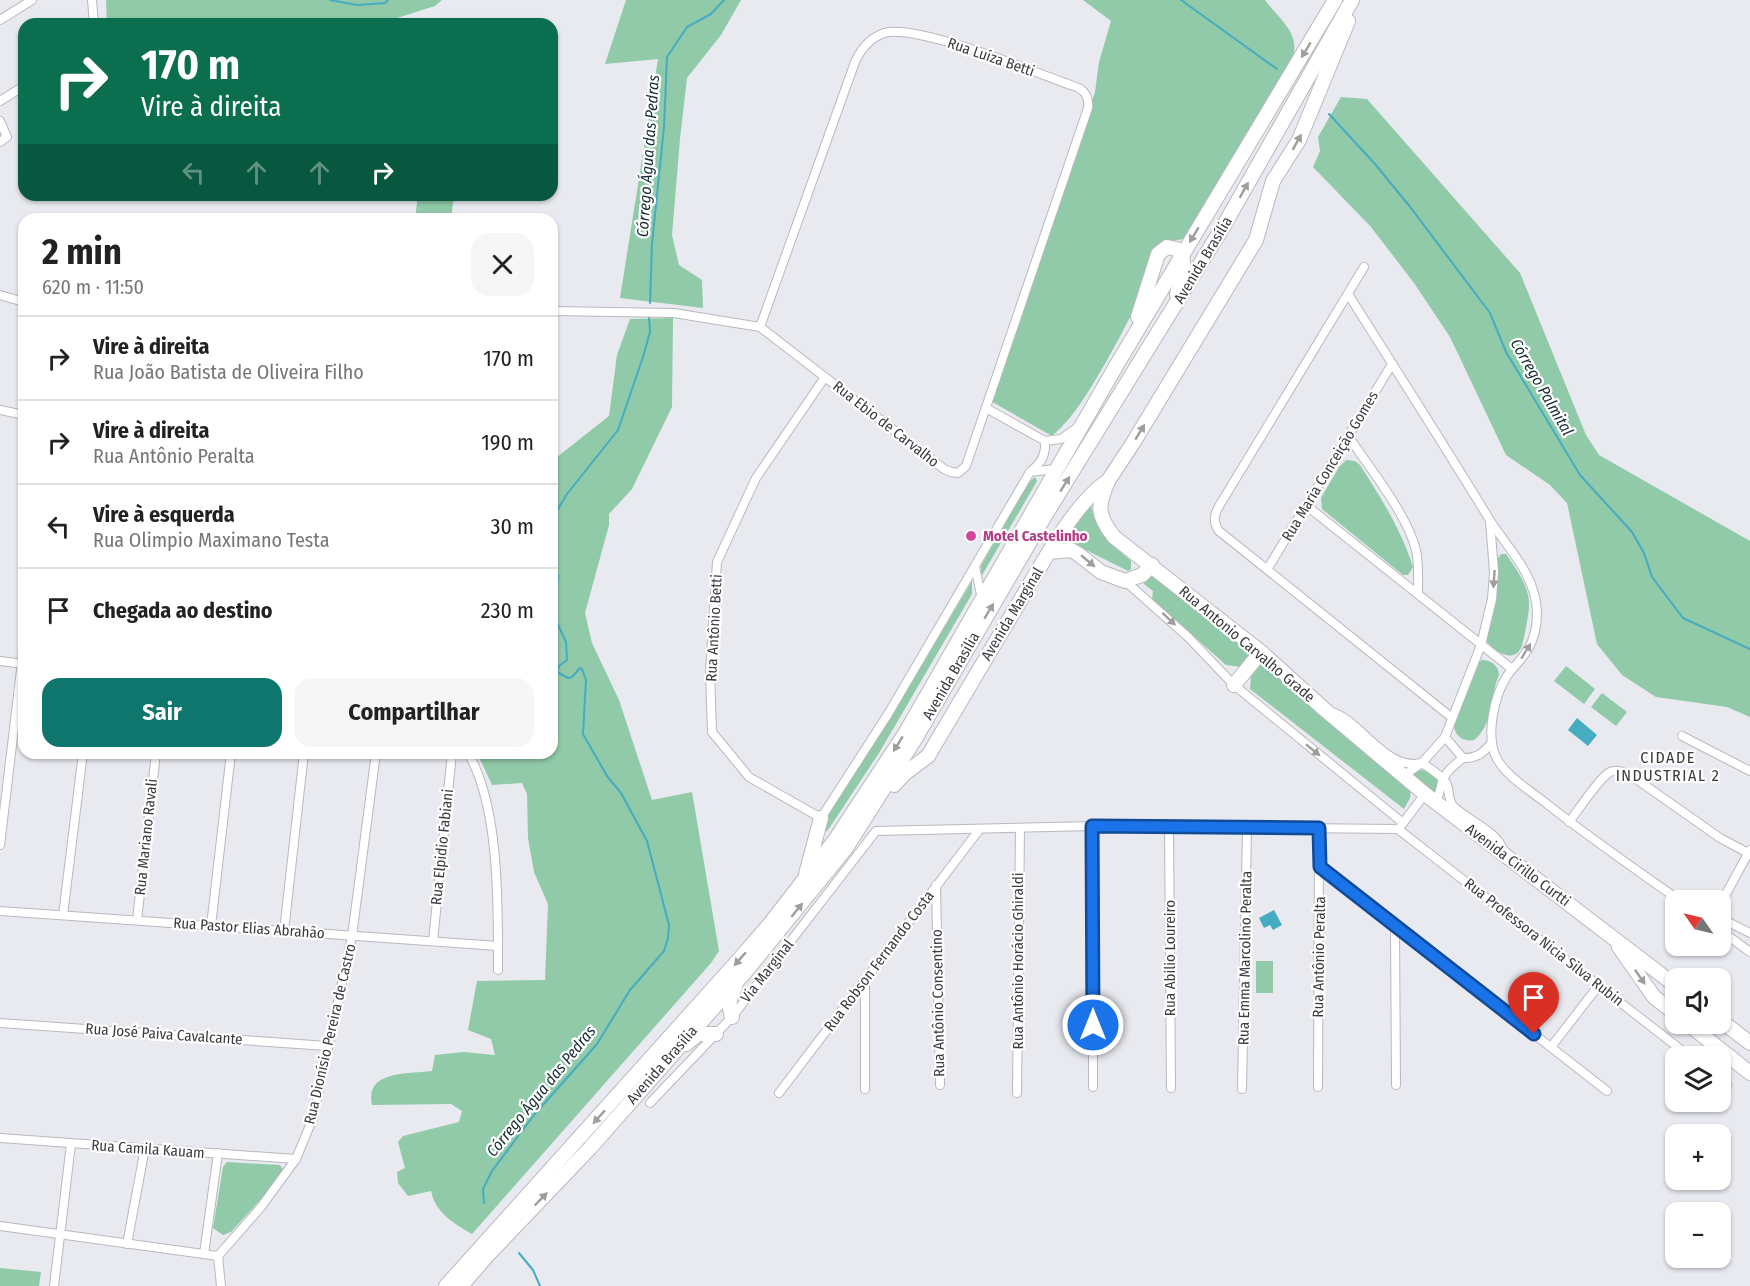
<!DOCTYPE html>
<html lang="pt">
<meta charset="utf-8">
<style>
body{margin:0;font-family:"Fira Sans Condensed",sans-serif;background:#f6f6f6;color:#222;height:100vh;display:flex;flex-direction:column;font-size:22px;white-space:nowrap}
*{box-sizing:border-box;margin:0}
p{font-size:20px;color:#767676}
.icon{flex:none;width:33px;height:33px;fill:none;stroke:currentColor;stroke-width:2;stroke-linecap:round;stroke-linejoin:round}
.map{position:relative;flex:1;overflow:hidden}
.drawer{position:absolute;left:18px;top:213px;width:540px;height:546px;display:flex;flex-direction:column;background:#fff;border-radius:18px;box-shadow:0 2px 4px #0004}
.drawer>*{flex:none}
.guide{position:absolute;left:18px;top:18px;width:540px;height:183px;border-radius:18px;box-shadow:0 2px 4px #0004;background:#0b6e4f;color:#fff;overflow:hidden}
.needle{width:39px;rotate:304deg}
.tools{position:absolute;left:1665px;top:890px;display:grid;gap:12px}
.tools a{display:grid;place-items:center;width:66px;height:66px;border-radius:12px;background:#fff;box-shadow:0 2px 4px #0004;font-size:30px}
.pin{position:absolute;display:grid;place-items:center;width:51px;height:51px;color:#fff;margin:-62px -26px;border-radius:50% 50% 50% 0;rotate:-45deg;box-shadow:0 0 6px #0007}
.pin .icon{rotate:45deg}
.me{position:absolute;width:66px;margin:-33px;rotate:0deg;stroke-linejoin:round;filter:drop-shadow(0 0 4px #0008)}
.turn{display:flex;align-items:center;gap:21px;height:126px;padding:0 24px;font-size:27px}
.turn .icon{width:78px;height:78px;stroke-width:2.5}
.turn b{display:block;font-size:42px;line-height:51px}
.lanes{display:flex;align-items:center;height:57px;padding:0 24px;background:#0003;justify-content:center;gap:30px;direction:ltr}
.lanes .off{opacity:.35}
.round{display:grid;place-items:center;flex:none;width:63px;height:63px;border-radius:18px;background:#f6f6f6}
.summary{display:flex;align-items:center;justify-content:space-between;height:102px;padding:0 24px}
h1{font-size:36px;font-weight:700;line-height:45px}
.action{display:flex;gap:12px;margin-top:auto;padding:12px 24px}
.action a{flex:1;height:69px;border-radius:18px;background:#0f766e;color:#fff;font-size:24px;font-weight:700;line-height:69px;text-align:center}
.action a+a{background:#f6f6f6;color:#222}
ul{padding:0;list-style:none}
li{display:flex;align-items:center;gap:18px;height:84px;padding:0 24px;border-top:2px solid #e0e0e0}
li div{flex:1}
li b{display:block;font-size:22px}
li em{font-style:normal}
.map>svg:first-child{display:block}
.green{fill:#90caa8}
.water{fill:#45acc1}
.lines{fill:none;stroke-linecap:round;stroke-linejoin:round}
.stream{stroke:#45acc1;stroke-width:2}
.minor-casing{stroke:#b8b9bf;stroke-width:10}
.primary-casing{stroke:#b8b9bf;stroke-width:16}
.trunk-casing{stroke:#b8b9bf;stroke-width:16}
.minor{stroke:#fff;stroke-width:8}
.primary{stroke:#fff;stroke-width:14}
.trunk{stroke:#fff;stroke-width:14}
.oneway{fill:#9e9e9f}
.route-casing{stroke:#114b97;stroke-width:15}
.route{stroke:#1a73e8;stroke-width:10}
.hotel-dot{fill:#d1479c;stroke:#fff;stroke-width:2}
.labels{text-anchor:middle;dominant-baseline:central;stroke-width:4.5;stroke-linejoin:round;paint-order:stroke}
.street-label{font-size:15px;fill:#3c3c3f;stroke:#fff}
.hotel-label{font-size:15px;font-weight:bold;fill:#b23c85;stroke:#fff;text-anchor:start}
.water-label{font-size:16px;font-style:italic;fill:#162d32;stroke:#fff}
.neighbourhood-label{font-size:16px;letter-spacing:1.5px;fill:#3c3c3f;stroke:#fff}
</style>
<div class="map">
<svg width="1750" height="1286" viewBox="0 0 1750 1286">
<rect width="100%" height="100%" fill="#e9eaf0"/>
<g class="green">
<path d="M106,0H442L435,6L378,24H107Z"/>
<path d="M626,0H741L721,35L687,78L680,139L672,235L679,265L702,280L703,308L620,298L658,59L605,64Z"/>
<path d="M1083,0H1265C1285,26 1303,34 1290,68L1183,239L1167,242C1148,282 1128,323 1106,362C1090,389 1076,415 1052,436L989,400L1095,92L1099,62L1111,21Z"/>
<path d="M1341,97L1367,99L1520,273L1586,435L1599,455L1750,541V717L1727,707L1656,697L1622,675L1597,644L1567,503L1550,485L1506,455L1450,337L1414,283L1371,227L1313,167L1320,151L1318,137Z"/>
<path d="M418,195H454L451,219H415Z"/>
<path d="M673,318L672,407L632,489L609,514V525L585,613L592,643L619,700L652,800L692,792L719,951L711,963L472,1234C454,1224 435,1212 431,1191L408,1196L398,1183L397,1172L405,1168L398,1142L403,1136L459,1122L462,1111L451,1104L372,1105C364,1070 409,1074 432,1071L435,1055L463,1052L495,1055L491,1039L468,1030L477,981L545,980L548,904L534,872L528,838L527,794L522,783L492,785L477,753H552V461L609,416L617,355L630,319Z"/>
<path d="M1346,460L1355,461L1360,465C1381,498 1401,529 1413,567L1408,575H1403L1322,509L1321,498L1339,467Z"/>
<path d="M1035,477L1037,481L1036,483L981,577V566L1027,484Z"/>
<path d="M1091,503C1094,531 1111,543 1131,561V569L1128,571L1068,541L1064,537Z"/>
<path d="M1501,554H1506C1516,569 1530,587 1529,606C1529,614 1524,640 1521,648C1513,664 1493,651 1486,640L1498,558Z"/>
<path d="M1152,575L1244,644L1249,656L1242,667L1226,665L1152,599L1153,591L1144,584L1143,579L1145,576Z"/>
<path d="M972,581V594L879,753L828,830L823,833L825,822L833,807L910,685Z"/>
<path d="M1482,660C1491,660 1499,666 1499,675C1490,695 1493,726 1474,740C1463,742 1454,736 1454,724L1479,662Z"/>
<path d="M1262,662L1411,790L1410,798L1404,809L1250,689L1251,676Z"/>
<path d="M1566,666L1595,689L1584,704L1554,681Z"/>
<path d="M1602,693L1627,712L1616,726L1591,707Z"/>
<path d="M1419,770C1428,770 1433,773 1438,781L1435,792L1433,793L1411,775Z"/>
<rect x="1256" y="961" width="17" height="32"/>
<path d="M227,1162L280,1165L284,1171L280,1178L231,1232L223,1235L213,1228L223,1167Z"/>
<path d="M0,1268L41,1272L39,1286H0Z"/>
</g>
<g class="water">
<path d="M1577,718L1597,735L1588,746L1568,730Z"/>
<path d="M1274,910L1282,925L1273,930L1270,925L1264,928L1259,918Z"/>
</g>
<g class="lines">
<g class="stream">
<path d="M330,0L357,5L385,3L388,0"/>
<path d="M1181,0L1277,69"/>
<path d="M1329,114L1375,164L1411,208L1490,313L1506,352L1580,475L1632,532L1644,553L1652,577L1683,618L1750,649"/>
<path d="M650,303L652,244L664,127L667,57L687,27L711,14L724,0"/>
<path d="M552,519L567,494L618,430L643,357L650,332L649,317"/>
<path d="M484,1203L483,1189L492,1171L534,1115L597,1044L630,990L664,951L668,938L669,925L647,841L621,793L607,776L583,734L586,680L582,669L580,668L572,677L568,678L557,672L559,666L567,660L566,642L554,616L558,575L552,568"/>
<path d="M519,1253L533,1270L540,1286"/>
</g>
<defs>
<g id="minor">
<path d="M92,0L94,24"/>
<path d="M0,20L32,0"/>
<path d="M0,101L24,86"/>
<path d="M0,121L7,137L0,142"/>
<path d="M1364,267L1224,498C1217,509 1210,519 1219,531L1451,717"/>
<path d="M1348,294C1395,368 1442,442 1488,517C1503,542 1524,562 1533,590C1540,611 1538,637 1524,655C1519,662 1512,669 1507,676C1494,696 1485,737 1497,759C1509,779 1530,790 1547,804C1590,838 1635,869 1679,900"/>
<path d="M0,295L24,302"/>
<path d="M552,311L674,313L760,327L944,469L951,472L958,473L966,466L1088,108C1089,99 1087,93 1079,88C1041,75 917,23 884,33C870,38 861,49 855,62L760,327"/>
<path d="M825,377L756,478L717,562L710,672L712,732L749,777L821,818L888,714L1030,472C1041,463 1046,456 1045,441"/>
<path d="M986,408L1045,441L1061,439L1078,427"/>
<path d="M0,410L24,415"/>
<path d="M1349,437C1370,469 1407,514 1416,550C1419,564 1418,579 1418,593"/>
<path d="M1030,472L1055,469"/>
<path d="M1307,506L1512,669"/>
<path d="M975,567L982,599"/>
<path d="M1268,568L1392,364"/>
<path d="M1125,581L1188,637L1234,685L1403,823"/>
<path d="M0,661L24,664"/>
<path d="M1335,713C1365,726 1387,771 1422,763C1429,768 1439,774 1445,781C1451,788 1446,799 1454,807C1470,822 1496,830 1504,851"/>
<path d="M1682,736L1750,771"/>
<path d="M1445,737L1463,758"/>
<path d="M468,753C500,807 498,908 498,970"/>
<path d="M1403,776L1422,763L1445,737L1481,645L1492,599L1494,572L1490,521"/>
<path d="M1435,802C1440,795 1440,789 1442,782C1445,772 1455,764 1463,758C1475,759 1485,752 1492,742"/>
<path d="M1569,822C1578,811 1599,778 1610,772C1616,769 1623,772 1629,774L1720,838L1750,854"/>
<path d="M1093,826V1087"/>
<path d="M1169,827L1171,1088"/>
<path d="M1400,827L1425,794"/>
<path d="M1398,829L1689,1056"/>
<path d="M0,845L24,645"/>
<path d="M1320,867L1607,1091"/>
<path d="M936,885L940,1085"/>
<path d="M1720,905L1750,850"/>
<path d="M0,911L498,946"/>
<path d="M63,915L83,753"/>
<path d="M1720,918L1750,933"/>
<path d="M137,920L156,753"/>
<path d="M211,926L231,753"/>
<path d="M1395,926L1396,1085"/>
<path d="M1720,930L1750,952"/>
<path d="M284,931L304,753"/>
<path d="M433,941L452,753"/>
<path d="M0,1023L327,1046"/>
<path d="M1551,1047L1599,985"/>
<path d="M1720,1081L1727,1085"/>
<path d="M1318,1087L1319,828"/>
<path d="M865,1089V980"/>
<path d="M1242,1089L1247,827"/>
<path d="M779,1093L979,830"/>
<path d="M1017,1093L1020,828"/>
<path d="M650,1103L732,1017L876,831L1093,826L1398,829"/>
<path d="M0,1138L296,1159"/>
<path d="M0,1226L218,1256"/>
<path d="M127,1244L145,1148"/>
<path d="M204,1254L218,1153"/>
<path d="M54,1286L71,1144"/>
<path d="M221,1286L218,1256L261,1207L296,1159L313,1118L352,936L376,753"/>
</g>
<g id="primary">
<path d="M1108,481C1097,507 1097,515 1114,537L1261,652L1324,709L1425,794L1676,986"/>
<path d="M1049,552L1071,550L1078,554L1101,572L1125,581L1142,575L1152,565"/>
<path d="M1234,685L1261,652"/>
<path d="M928,756C958,706 987,656 1017,606C1038,571 1074,502 1108,481"/>
<path d="M1619,947L1654,997L1676,1014"/>
<path d="M1720,1020L1750,1043"/>
<path d="M1687,1023L1750,1073"/>
</g>
<g id="trunk">
<path d="M1138,317L1158,254L1167,247L1177,249C1189,262 1181,278 1177,294"/>
<path d="M1108,481L1133,443L1256,240L1273,181L1299,140L1348,21"/>
<path d="M894,785L904,774L928,756"/>
<path d="M806,874L821,818"/>
<path d="M732,1017C728,1005 729,999 735,988"/>
<path d="M686,1044L698,1034H716"/>
<path d="M446,1286L736,963L769,925L835,840L906,732L1116,366L1335,0"/>
<path d="M461,1286L486,1257L590,1148L746,971L846,848L915,739L1046,514L1223,227L1352,0"/>
</g>
</defs>
<use href="#minor" class="minor-casing"/>
<use href="#primary" class="primary-casing"/>
<use href="#trunk" class="trunk-casing"/>
<use href="#minor" class="minor"/>
<use href="#primary" class="primary"/>
<use href="#trunk" class="trunk"/>
</g>
<defs><path id="oneway-solid" d="M-6-.8H1V-3.2L6.5 0L1 3.2V.8H-6Z" transform="scale(1.5)"/></defs>
<g class="oneway">
<use href="#oneway-solid" transform="translate(1306 50) rotate(121)"/>
<use href="#oneway-solid" transform="translate(1297 142) rotate(-61)"/>
<use href="#oneway-solid" transform="translate(1244 190) rotate(-61)"/>
<use href="#oneway-solid" transform="translate(1194 235) rotate(121)"/>
<use href="#oneway-solid" transform="translate(1140 432) rotate(-59)"/>
<use href="#oneway-solid" transform="translate(1065 484) rotate(-58)"/>
<use href="#oneway-solid" transform="translate(1088 561) rotate(40)"/>
<use href="#oneway-solid" transform="translate(1494 579) rotate(94)"/>
<use href="#oneway-solid" transform="translate(989 611) rotate(-59)"/>
<use href="#oneway-solid" transform="translate(1169 619) rotate(43)"/>
<use href="#oneway-solid" transform="translate(1526 651) rotate(-58)"/>
<use href="#oneway-solid" transform="translate(898 744) rotate(122)"/>
<use href="#oneway-solid" transform="translate(1313 750) rotate(39)"/>
<use href="#oneway-solid" transform="translate(797 910) rotate(-51)"/>
<use href="#oneway-solid" transform="translate(740 959) rotate(131)"/>
<use href="#oneway-solid" transform="translate(1640 977) rotate(55)"/>
<use href="#oneway-solid" transform="translate(599 1117) rotate(132)"/>
<use href="#oneway-solid" transform="translate(541 1199) rotate(-46)"/>
</g>
<g class="lines">
<defs>
<path id="route" d="M1093,1025L1092,826L1319,828L1320,867L1534,1034"/>
</defs>
<use href="#route" class="route-casing"/>
<use href="#route" class="route"/>
</g>
<circle class="hotel-dot" cx="971" cy="536" r="6"/>
<g class="labels">
<g class="street-label">
<text transform="translate(991 57) rotate(19)">Rua Luíza Betti</text>
<text transform="translate(1203 260) rotate(-59)">Avenida Brasília</text>
<text transform="translate(886 424) rotate(38)">Rua Ebio de Carvalho</text>
<text transform="translate(1330 466) rotate(-59)">Rua Maria Conceição Gomes</text>
<text transform="translate(1012 614) rotate(-59)">Avenida Marginal</text>
<text transform="translate(714 628) rotate(-87)">Rua Antônio Betti</text>
<text transform="translate(1247 644) rotate(40)">Rua Antonio Carvalho Grade</text>
<text transform="translate(951 676) rotate(-60)">Avenida Brasília</text>
<text transform="translate(146 837) rotate(-84)">Rua Mariano Ravali</text>
<text transform="translate(442 847) rotate(-84)">Rua Elpidio Fabiani</text>
<text transform="translate(1518 865) rotate(37)">Avenida Cirillo Curtti</text>
<text transform="translate(249 928) rotate(4)">Rua Pastor Elias Abrahão</text>
<text transform="translate(1544 942) rotate(38)">Rua Professora Nicia Silva Rubin</text>
<text transform="translate(1319 957) rotate(-89)">Rua Antônio Peralta</text>
<text transform="translate(1170 958) rotate(-90)">Rua Abilio Loureiro</text>
<text transform="translate(1245 958) rotate(-89)">Rua Emma Marcolino Peralta</text>
<text transform="translate(879 961) rotate(-53)">Rua Robson Fernando Costa</text>
<text transform="translate(1018 961) rotate(-90)">Rua Antônio Horácio Ghiraldi</text>
<text transform="translate(767 971) rotate(-52)">Via Marginal</text>
<text transform="translate(938 1003) rotate(-91)">Rua Antônio Consentino</text>
<text transform="translate(164 1034) rotate(4)">Rua José Paiva Cavalcante</text>
<text transform="translate(330 1034) rotate(-77)">Rua Dionísio Pereira de Castro</text>
<text transform="translate(662 1065) rotate(-49)">Avenida Brasília</text>
<text transform="translate(148 1149) rotate(4)">Rua Camila Kauam</text>
</g>
<g class="hotel-label">
<text x="983" y="536">Motel Castelinho</text>
</g>
<g class="water-label">
<text transform="translate(648 156) rotate(-86)">Córrego Água das Pedras</text>
<text transform="translate(1542 387) rotate(60)">Córrego Palmital</text>
<text transform="translate(541 1091) rotate(-51)">Córrego Água das Pedras</text>
</g>
<g class="neighbourhood-label">
<text x="1668" y="757">CIDADE<tspan x="1668" dy="18">INDUSTRIAL 2</tspan></text>
</g>
</g>
</svg>
<div class="tools">
<a><svg class="needle" viewBox="-14 -14 28 28"><path d="M0-13l5 13h-10z" fill="#e53935"/><path d="M0 13l5-13h-10z" fill="#767676"/></svg></a>
<a><svg class="icon" aria-label="sound" viewBox="0 0 24 24"><path d="M4 9h4l5-4v14l-5-4H4zM17 9q2 3 0 6"/></svg></a>
<a><svg class="icon" aria-label="layers" viewBox="0 0 24 24"><path d="M12 4l9 5-9 5-9-5zM3 14l9 5 9-5"/></svg></a>
<a>+</a>
<a>−</a>
</div>
<div class="pin" style="left:1534px;top:1034px;background:#d93025"><svg class="icon" aria-label="arrive" viewBox="0 0 24 24"><path d="M6 21V4h12l-3 4 3 4H6"/></svg></div>
<svg class="me" style="left:1093px;top:1025px" viewBox="-20 -20 40 40"><circle r="17" fill="#1a73e8" stroke="#fff" stroke-width="3"/><path d="M0-11L8 9 0 5-8 9z" fill="#fff"/></svg>
<div class="guide">
<div class="turn"><svg class="icon" aria-label="right" viewBox="0 0 24 24"><path d="M7 20v-9h11M14 6l5 5-5 5"/></svg><div><b>170 m</b>Vire à direita</div></div>
<div class="lanes"><svg class="icon off" aria-label="left" viewBox="0 0 24 24"><path d="M17 20v-9H6M10 6l-5 5 5 5"/></svg><svg class="icon off" aria-label="ahead" viewBox="0 0 24 24"><path d="M12 20V5M6 11l6-6 6 6"/></svg><svg class="icon off" aria-label="ahead" viewBox="0 0 24 24"><path d="M12 20V5M6 11l6-6 6 6"/></svg><svg class="icon" aria-label="right" viewBox="0 0 24 24"><path d="M7 20v-9h11M14 6l5 5-5 5"/></svg></div>
</div>
<section class="drawer">
<div class="summary"><div><h1>2 min</h1><p>620 m · 11:50</p></div><a class="round"><svg class="icon" aria-label="close" viewBox="0 0 24 24"><path d="M6 6l12 12M18 6L6 18"/></svg></a></div>
<ul>
<li><svg class="icon" aria-label="right" viewBox="0 0 24 24"><path d="M7 20v-9h11M14 6l5 5-5 5"/></svg><div><b>Vire à direita</b><p>Rua João Batista de Oliveira Filho</p></div><em>170 m</em></li>
<li><svg class="icon" aria-label="right" viewBox="0 0 24 24"><path d="M7 20v-9h11M14 6l5 5-5 5"/></svg><div><b>Vire à direita</b><p>Rua Antônio Peralta</p></div><em>190 m</em></li>
<li><svg class="icon" aria-label="left" viewBox="0 0 24 24"><path d="M17 20v-9H6M10 6l-5 5 5 5"/></svg><div><b>Vire à esquerda</b><p>Rua Olimpio Maximano Testa</p></div><em>30 m</em></li>
<li><svg class="icon" aria-label="arrive" viewBox="0 0 24 24"><path d="M6 21V4h12l-3 4 3 4H6"/></svg><div><b>Chegada ao destino</b></div><em>230 m</em></li>
</ul>
<div class="action"><a>Sair</a><a>Compartilhar</a></div>
</section>
</div>
